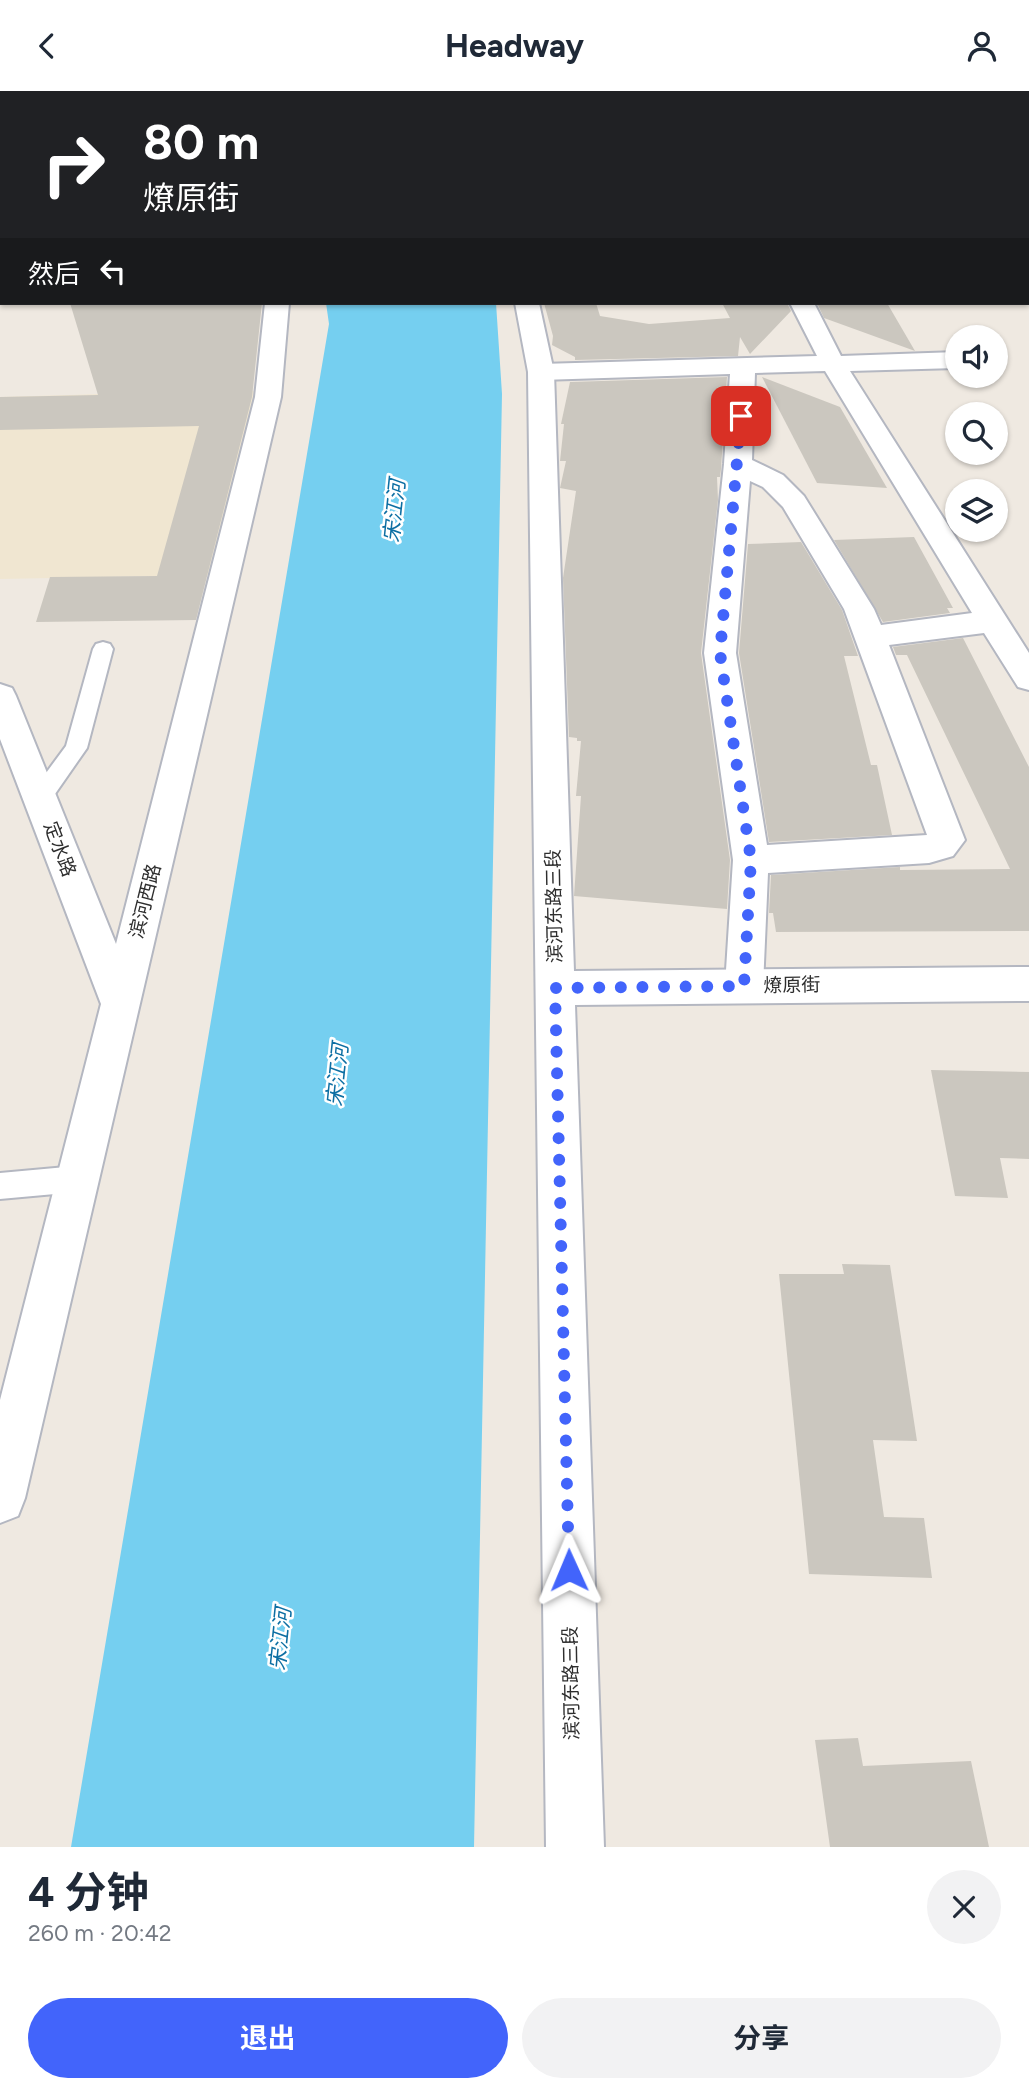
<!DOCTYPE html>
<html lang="zh">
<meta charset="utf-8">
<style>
body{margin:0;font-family:Figtree,"Noto Sans SC",sans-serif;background:#f2f2f3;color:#1f2937;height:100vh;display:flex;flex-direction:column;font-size:26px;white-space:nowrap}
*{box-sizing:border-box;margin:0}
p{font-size:23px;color:#747a83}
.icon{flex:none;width:38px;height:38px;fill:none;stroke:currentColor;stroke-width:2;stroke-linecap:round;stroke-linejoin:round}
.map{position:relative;height:1756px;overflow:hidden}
.sheet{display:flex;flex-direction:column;background:#fff;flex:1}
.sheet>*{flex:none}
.guide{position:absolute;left:0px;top:0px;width:1029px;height:214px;box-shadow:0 2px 5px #0004;background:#202124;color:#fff;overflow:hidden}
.buttons{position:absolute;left:945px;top:234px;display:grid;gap:14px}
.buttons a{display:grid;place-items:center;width:63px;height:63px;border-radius:50%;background:#fff;box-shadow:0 2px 5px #0004;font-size:35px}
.pin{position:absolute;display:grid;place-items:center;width:60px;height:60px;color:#fff;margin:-30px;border-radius:14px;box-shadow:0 4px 10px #0006}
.me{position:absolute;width:77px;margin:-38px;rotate:359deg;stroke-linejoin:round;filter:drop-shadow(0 0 5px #0008)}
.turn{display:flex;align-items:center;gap:24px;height:147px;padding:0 28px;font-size:32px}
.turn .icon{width:91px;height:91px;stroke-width:2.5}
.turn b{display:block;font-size:49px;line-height:60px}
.then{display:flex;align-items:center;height:66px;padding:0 28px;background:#0003;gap:14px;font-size:26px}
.round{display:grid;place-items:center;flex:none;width:74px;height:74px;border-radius:37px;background:#f2f2f3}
.summary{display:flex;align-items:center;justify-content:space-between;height:119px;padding:0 28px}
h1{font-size:42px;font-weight:700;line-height:52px}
.button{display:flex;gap:14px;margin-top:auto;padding:14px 28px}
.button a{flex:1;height:80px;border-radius:42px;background:#4264fb;color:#fff;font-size:28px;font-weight:700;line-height:80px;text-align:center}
.button a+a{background:#f2f2f3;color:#1f2937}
header{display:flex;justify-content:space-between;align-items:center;height:91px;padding:0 28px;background:#fff;font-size:32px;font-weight:700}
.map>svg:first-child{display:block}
.education{fill:#f0e6d1}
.water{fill:#75cff0}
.building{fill:#cbc7bf}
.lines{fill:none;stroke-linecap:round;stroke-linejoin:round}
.lane-casing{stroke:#b4b7c1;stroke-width:4}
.street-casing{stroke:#b4b7c1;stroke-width:4}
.secondary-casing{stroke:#b4b7c1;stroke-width:4}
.lane{fill:#fff;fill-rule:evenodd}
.street{fill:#fff;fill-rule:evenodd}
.secondary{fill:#fff;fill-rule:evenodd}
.route{stroke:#4264fb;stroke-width:12;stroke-dasharray:0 21.6}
.labels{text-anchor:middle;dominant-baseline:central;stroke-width:5;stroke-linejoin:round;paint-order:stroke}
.street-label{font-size:19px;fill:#2e2e2e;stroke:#fff}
.water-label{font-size:21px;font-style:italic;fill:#0d6fa3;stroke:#fff}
</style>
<header><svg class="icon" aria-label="back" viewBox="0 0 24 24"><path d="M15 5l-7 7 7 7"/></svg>Headway<svg class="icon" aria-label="person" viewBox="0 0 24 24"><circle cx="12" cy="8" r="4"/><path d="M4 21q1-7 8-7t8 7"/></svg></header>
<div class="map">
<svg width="1029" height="1756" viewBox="0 0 1029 1756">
<rect width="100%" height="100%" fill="#efe9e1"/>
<path class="education" d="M209,300H255L210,484L0,488V306Z"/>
<path class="water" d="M326,212H496L502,303L474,1756H71L329,233Z"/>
<g class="building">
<path d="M70,212H262L252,306L196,529L36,531L50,486L157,485L199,335L0,339V306L98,304Z"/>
<path d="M544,212H596L600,225L649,233L730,227L722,212H787L791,220L750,263L740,246L738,265L575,269V266L552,254L553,245Z"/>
<path d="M817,212H887L915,260L824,227Z"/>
<path d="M727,286L721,378L720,386H717L718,409L701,562L730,769L727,818L574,805L581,705H576L581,650H577V647L569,646L563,487L576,400L560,397L566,370H560L564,333H561L570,291Z"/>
<path d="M762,286L840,316L887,397L817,392Z"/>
<path d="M914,446L953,517H947L950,522L883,531L834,449Z"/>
<path d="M801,451L842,519L858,565H844L871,674H877L892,744L769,751L739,562L748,453Z"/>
<path d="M963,547L1029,676V840L776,841L773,822H769L771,784L900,776V779L1010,778L907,564H896L893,556Z"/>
<path d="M931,979L1029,981V1068L1000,1067L1008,1107L955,1105Z"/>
<path d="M842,1173L890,1174L917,1350L873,1349L884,1426L924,1427L932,1487L809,1483L779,1183H844Z"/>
<path d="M858,1647L863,1675L971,1670L989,1756H830L815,1649Z"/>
</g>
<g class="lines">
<defs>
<g id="lane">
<path d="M103,551L110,553L113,558L87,657L48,713L40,715L32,713L29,707L32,701L66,655L93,558L96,553Z"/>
<path d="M77,1075L87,1079L91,1088L87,1097L77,1101L0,1108V1082Z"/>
</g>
<g id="street">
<path d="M679,0H699L700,2H680Z"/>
<rect x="1027" y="74" width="2" height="12"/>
<rect x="0" y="188" width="2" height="14"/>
<path d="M790,212H814L841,265L957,261V277L850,280L1029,562V599L1018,596L984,542L889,554L965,749L953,765L929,772L768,782L763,895L758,907L744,912L730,907L725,895L733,769L704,562L724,373L730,283L541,289L532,286L528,281L532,276L541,273L817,265ZM825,280L972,522L881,534L874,518L804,405L783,384L752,369L755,282ZM750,390L763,396L783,416L844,518L927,744L767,754L736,562Z"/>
</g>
<g id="secondary">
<path d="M222,0H242L243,2H223Z"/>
<path d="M432,0H452L453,2H433Z"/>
<path d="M265,212H289L281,306L25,1407L18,1425L0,1432V1309L101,913L0,648V593L12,597L16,605L116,853L255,306Z"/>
<path d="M515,212H539L554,281L574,880L1029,876V910L575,914L604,1756H546L528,281Z"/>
</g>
</defs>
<use href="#lane" class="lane-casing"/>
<use href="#street" class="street-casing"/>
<use href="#secondary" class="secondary-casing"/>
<use href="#lane" class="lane"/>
<use href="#street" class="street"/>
<use href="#secondary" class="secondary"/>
</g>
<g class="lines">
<path class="route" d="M569,1479L555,897L744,895L751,769L720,562L741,325"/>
</g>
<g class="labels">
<g class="street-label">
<text transform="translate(60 758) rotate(69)">定水路</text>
<text transform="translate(145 810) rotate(-76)">滨河西路</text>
<text transform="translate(554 815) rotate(-91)">滨河东路三段</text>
<text transform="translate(792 894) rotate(-1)">燎原街</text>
<text transform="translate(571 1592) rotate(-91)">滨河东路三段</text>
</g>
<g class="water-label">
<text transform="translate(394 420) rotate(-84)">宋江河</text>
<text transform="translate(337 984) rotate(-84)">宋江河</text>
<text transform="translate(280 1548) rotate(-84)">宋江河</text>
</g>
</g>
</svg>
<div class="buttons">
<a><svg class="icon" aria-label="sound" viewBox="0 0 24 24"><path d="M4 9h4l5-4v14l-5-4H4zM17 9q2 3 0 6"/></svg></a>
<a><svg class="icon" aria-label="search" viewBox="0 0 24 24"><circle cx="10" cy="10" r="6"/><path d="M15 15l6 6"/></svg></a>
<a><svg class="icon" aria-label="layers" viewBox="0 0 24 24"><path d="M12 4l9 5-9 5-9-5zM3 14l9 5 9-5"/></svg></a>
</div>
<div class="pin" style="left:741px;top:325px;background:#d93025"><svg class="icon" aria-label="arrive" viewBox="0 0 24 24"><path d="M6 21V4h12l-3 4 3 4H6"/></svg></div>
<svg class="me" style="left:569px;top:1479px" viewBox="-20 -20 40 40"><path d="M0-17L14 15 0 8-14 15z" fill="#4264fb" stroke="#fff" stroke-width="4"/></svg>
<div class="guide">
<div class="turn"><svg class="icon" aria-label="right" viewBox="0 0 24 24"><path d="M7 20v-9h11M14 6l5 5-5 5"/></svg><div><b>80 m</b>燎原街</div></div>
<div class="then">然后<svg class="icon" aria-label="left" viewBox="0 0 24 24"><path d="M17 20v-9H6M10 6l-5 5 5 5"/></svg></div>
</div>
</div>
<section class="sheet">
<div class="summary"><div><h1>4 分钟</h1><p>260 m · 20:42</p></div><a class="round"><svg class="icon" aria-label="close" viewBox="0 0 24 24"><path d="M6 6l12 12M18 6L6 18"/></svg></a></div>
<div class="button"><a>退出</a><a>分享</a></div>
</section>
